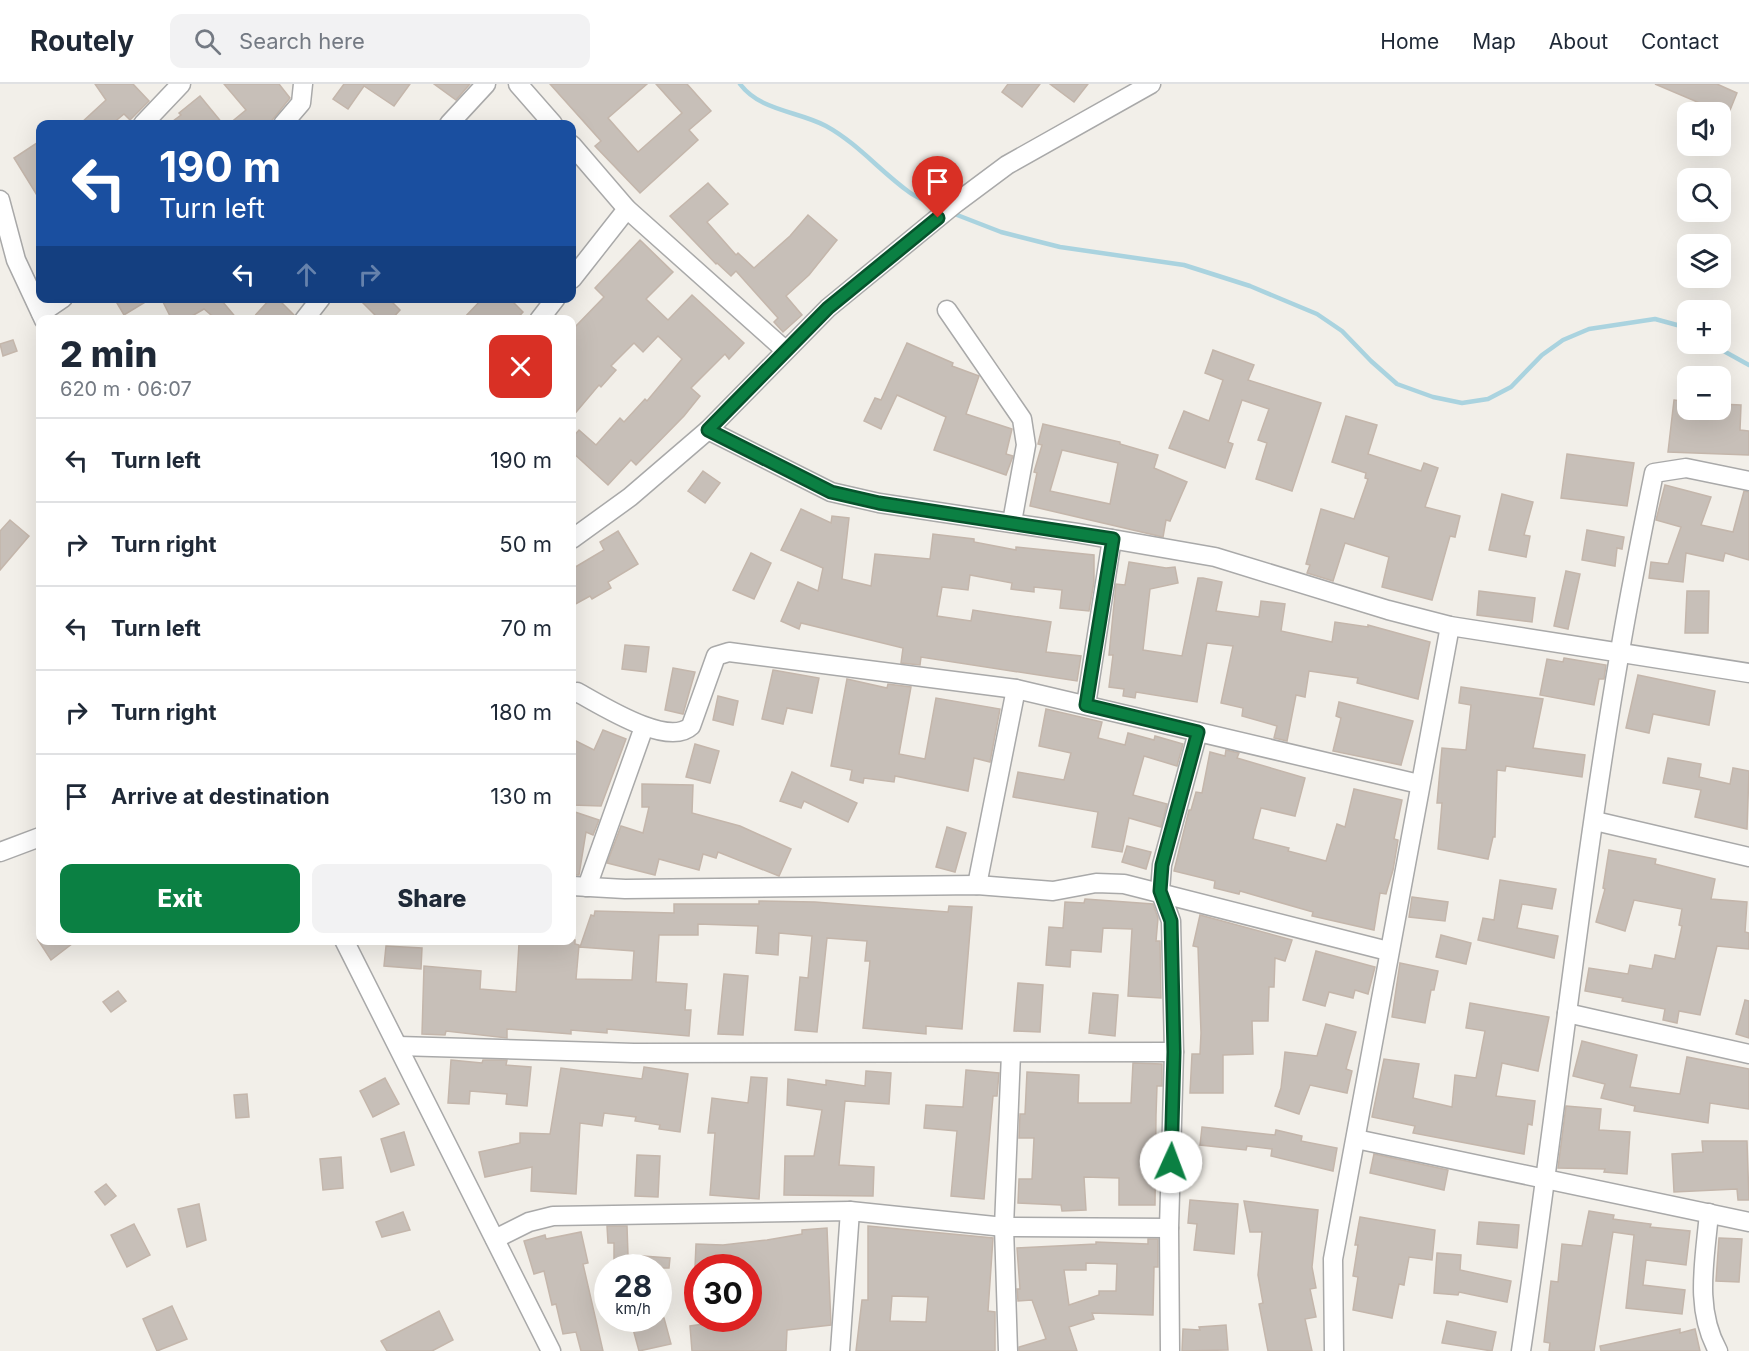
<!DOCTYPE html>
<meta charset="utf-8">
<style>
body{margin:0;font-family:Inter,sans-serif;background:#f2f2f3;color:#1f2937;height:100vh;display:flex;flex-direction:column;font-size:22px;white-space:nowrap}
*{box-sizing:border-box;margin:0}
p{font-size:20px;color:#747a83}
.icon{flex:none;width:33px;height:33px;fill:none;stroke:currentColor;stroke-width:2;stroke-linecap:round;stroke-linejoin:round}
.map{position:relative;flex:1;overflow:hidden}
.side{position:absolute;left:36px;top:231px;width:540px;height:630px;display:flex;flex-direction:column;background:#fff;border-radius:12px;box-shadow:0 6px 24px #0002}
.side>*{flex:none}
.banner{position:absolute;left:36px;top:36px;width:540px;height:183px;border-radius:12px;box-shadow:0 6px 24px #0002;background:#1a4fa0;color:#fff;overflow:hidden}
.tools{position:absolute;left:1677px;top:18px;display:grid;gap:12px}
.tools a{display:grid;place-items:center;width:54px;height:54px;border-radius:12px;background:#fff;box-shadow:0 6px 24px #0002;font-size:30px}
.speed{position:absolute;left:594px;top:1170px;display:flex;gap:12px;font-size:30px;font-weight:700;text-align:center}
.speed>*{display:grid;place-content:center;width:78px;height:78px;border-radius:50%;background:#fff;box-shadow:0 6px 24px #0002;line-height:1}
.speed small{font-size:15px;font-weight:400}
.speed .limit{border:9px solid #d22;background:#fff;color:#111}
.pin{position:absolute;display:grid;place-items:center;width:51px;height:51px;color:#fff;margin:-62px -26px;border-radius:50% 50% 50% 0;rotate:-45deg;box-shadow:0 0 6px #0007}
.pin .icon{rotate:45deg}
.me{position:absolute;width:66px;margin:-33px;rotate:2deg;stroke-linejoin:round;filter:drop-shadow(0 0 4px #0008)}
.turn{display:flex;align-items:center;gap:21px;height:126px;padding:0 24px;font-size:27px}
.turn .icon{width:78px;height:78px;stroke-width:2.5}
.turn b{display:block;font-size:42px;line-height:51px}
.lanes{display:flex;align-items:center;height:57px;padding:0 24px;background:#0003;justify-content:center;gap:30px;direction:ltr}
.lanes .off{opacity:.35}
.round{display:grid;place-items:center;flex:none;width:63px;height:63px;border-radius:12px;background:#f2f2f3}
.overview{display:flex;align-items:center;justify-content:space-between;height:102px;padding:0 24px}
h1{font-size:36px;font-weight:800;line-height:45px}
.cta{display:flex;gap:12px;margin-top:auto;padding:12px 24px}
.cta a{flex:1;height:69px;border-radius:12px;background:#0b8043;color:#fff;font-size:24px;font-weight:800;line-height:69px;text-align:center}
.cta a+a{background:#f2f2f3;color:#1f2937}
ul{padding:0;list-style:none}
li{display:flex;align-items:center;gap:18px;height:84px;padding:0 24px;border-top:2px solid #e0e1e3}
li div{flex:1}
li b{display:block;font-size:22px}
li em{font-style:normal}
header{display:flex;align-items:center;gap:36px;box-sizing:border-box;height:84px;padding:0 30px;background:#fff;border-bottom:2px solid #e0e1e3}
header strong{font-size:28px}
nav{display:flex;gap:33px;margin-inline-start:auto;font-size:21px}
.search{width:420px;height:54px;background:#f2f2f3;display:flex;align-items:center;gap:15px;box-sizing:border-box;padding:0 21px;border-radius:12px;color:#747a83;font-size:22px}
.map>svg:first-child{display:block}
.lines{fill:none;stroke-linecap:round;stroke-linejoin:round}
.stream{stroke:#aad3df;stroke-width:4.5}
.building{fill:#c7bfb8;stroke:#c4b6ab;stroke-width:1.5;fill-rule:evenodd}
.minor-casing{stroke:#a9a9a9;stroke-width:21}
.minor{stroke:#fff;stroke-width:18}
.route-casing{stroke:#07532c;stroke-width:15}
.route{stroke:#0b8043;stroke-width:10}
</style>
<header>
<strong>Routely</strong>
<div class="search"><svg class="icon" aria-label="search" viewBox="0 0 24 24"><circle cx="10" cy="10" r="6"/><path d="M15 15l6 6"/></svg>Search here</div>
<nav><a>Home</a><a>Map</a><a>About</a><a>Contact</a></nav>
</header>
<div class="map">
<svg width="1749" height="1267" viewBox="0 0 1749 1267">
<rect width="100%" height="100%" fill="#f2efe9"/>
<g class="lines">
<g class="stream">
<path d="M740,0C760,27 798,27 826,42C857,59 880,87 909,108C918,115 931,119 942,124"/>
<path d="M952,129L1001,148L1060,163L1184,181L1250,202L1317,230L1342,247L1371,277L1397,300L1433,313L1462,319L1488,315L1511,303L1542,271L1563,256L1589,245L1655,235L1688,244"/>
<path d="M1711,260L1749,281"/>
</g>
</g>
<g class="building">
<path d="M95,0H133L149,17L130,36L124,30L112,40H80L106,16Z"/>
<path d="M224,0H279L290,14L269,40H229L246,26Z"/>
<path d="M344,0H410L394,22L364,2L348,25L333,15Z"/>
<path d="M434,0H470L456,16Z"/>
<path d="M550,0H647L608,34L638,68L682,29L656,0H687L711,27L689,46L698,56L640,109L595,62L601,57Z"/>
<path d="M1008,0H1040L1022,23L1002,8Z"/>
<path d="M1050,0H1088L1074,18Z"/>
<path d="M1655,0H1717L1737,9L1728,31Z"/>
<path d="M200,12L223,40H169L181,31L179,29Z"/>
<path d="M40,57V116L14,74Z"/>
<path d="M708,99L728,120L707,138L736,171L738,169L754,184L790,152L808,131L837,156L809,191L786,212L802,231L783,248L774,238L778,234L736,187L731,192L717,179L716,180L670,132Z"/>
<path d="M640,156L673,188L646,215L668,236L692,211L744,259L729,275L725,270L691,304L700,312L684,332L636,381L631,376L608,401L572,368V354L579,346L596,361L620,334L624,338L645,315L647,317L682,275L658,252L643,268L634,259L611,282L616,286L601,303L599,301L572,333V246L604,213L595,204Z"/>
<path d="M114,214H152L124,231Z"/>
<path d="M161,214H225L222,217L238,236H217L204,225L185,236H172Z"/>
<path d="M271,214H277L294,231L293,236H251Z"/>
<path d="M358,214H388L400,226L391,236H380Z"/>
<path d="M483,214H509L523,228L516,236H462Z"/>
<path d="M13,256L17,267L3,272L0,260Z"/>
<path d="M907,259L953,279L952,282L979,292L966,330L1012,345L1006,370L1013,372L1006,391L934,366L946,333L897,311L881,345L864,337L875,314L881,316Z"/>
<path d="M1213,266L1254,281L1248,296L1321,319L1292,407L1256,395L1267,359L1258,356L1269,325L1242,316L1228,358L1233,360L1225,384L1169,364L1184,327L1209,337L1223,296L1205,289Z"/>
<path d="M1674,316L1688,318V326H1720V320L1741,321L1740,346L1749,347V371L1668,368Z"/>
<path d="M1346,332L1377,341L1368,370L1421,387L1424,379L1438,384L1425,423L1460,432L1455,453L1450,452L1432,516L1382,503L1389,473L1345,459L1333,497L1307,489L1310,481L1306,480L1321,425L1354,435L1368,395L1365,394L1366,389L1332,378Z"/>
<path d="M1043,340L1120,358V360L1158,371L1154,384L1187,398L1170,437L1166,436L1163,453L1030,422L1037,389L1034,388L1042,361L1038,360ZM1062,366L1118,379L1110,420L1050,407Z"/>
<path d="M1567,370L1634,379L1627,422L1561,414Z"/>
<path d="M703,387L720,399L705,419L688,407Z"/>
<path d="M1665,401L1711,413L1701,441L1733,448L1744,407L1749,408V476L1725,469L1723,477L1686,469L1683,498L1649,494L1651,478L1668,480L1681,443L1656,436Z"/>
<path d="M1502,410L1533,418L1524,451L1530,452L1526,473L1489,466Z"/>
<path d="M801,425L831,439L832,432L849,434L842,495L871,502L875,470L930,475L933,450L974,455V458L1016,466V463L1094,471V498L1089,527L1060,524L1062,506L1034,503V508L1011,505L1012,499L970,491L968,506L942,503L937,532L971,537L973,526L1051,538L1046,568L1081,572L1077,597L921,573L920,581L901,579L903,564L801,539L799,545L781,537L798,498L818,507L823,484L781,466Z"/>
<path d="M10,436L29,452L0,486V447Z"/>
<path d="M1587,446L1624,453L1622,465L1617,464L1615,482L1582,476Z"/>
<path d="M618,447L638,480L608,498L611,504L592,515L590,512L572,522V485L604,466L600,458Z"/>
<path d="M751,469L771,479L754,515L733,506Z"/>
<path d="M1129,478L1166,484L1175,483L1178,499L1150,505L1143,566L1182,572L1198,494H1203L1222,498L1216,527L1259,533L1261,517L1285,520L1281,547L1332,558L1335,538L1368,543V541L1430,558L1418,615L1357,599L1358,594L1309,587L1305,613L1296,611L1287,657L1274,654L1277,642L1242,632L1243,624L1221,619L1233,562L1207,559L1197,618L1136,608L1135,614L1123,612L1124,605L1109,603L1113,571H1109L1116,500L1125,501Z"/>
<path d="M1566,487L1580,490L1568,545L1554,542Z"/>
<path d="M1479,507L1535,514L1532,538L1477,531Z"/>
<path d="M1687,507H1709L1708,549H1685Z"/>
<path d="M625,561L649,563L646,588L622,585Z"/>
<path d="M1564,574L1606,581L1604,595H1599L1594,621L1540,611L1547,575L1563,578Z"/>
<path d="M673,584L695,588L683,630L665,626Z"/>
<path d="M773,586L819,594L812,629L787,624L783,640L762,635Z"/>
<path d="M1638,591L1715,607L1709,641L1653,630L1649,649L1626,644Z"/>
<path d="M847,595L887,604L888,600L911,603L899,670L925,675L936,614L1000,625L990,678L974,674L968,707L895,692L894,698L864,694L863,699L850,696L852,686L831,682Z"/>
<path d="M1461,603L1543,615L1533,664L1585,671L1582,693L1506,682L1505,687L1497,686L1495,753H1493L1488,775L1438,765L1442,719H1437L1442,664L1466,666L1471,621L1459,619Z"/>
<path d="M718,612L738,617L733,641L713,636Z"/>
<path d="M1339,618L1413,637L1401,681L1333,667L1341,634L1336,632Z"/>
<path d="M1046,625L1102,638L1098,654L1125,661L1128,649L1154,656L1155,652L1183,660L1177,682L1144,672L1133,711L1167,720L1161,743L1129,734L1122,768L1092,763L1098,728L1013,713L1018,688L1064,696L1071,669L1039,662Z"/>
<path d="M603,646L626,655L601,722L572,721V655L594,666Z"/>
<path d="M695,660L719,667L710,699L686,693Z"/>
<path d="M1226,666L1239,669L1237,674L1305,694L1295,732L1261,724L1255,746L1253,755L1289,764L1288,767L1326,777L1337,740L1345,743L1354,705L1402,716L1394,755L1398,756L1393,786L1386,810L1380,809L1374,846L1312,832L1313,828L1240,807L1239,810L1214,804L1215,797L1174,787L1189,726H1191L1196,708L1202,709L1210,668L1225,672Z"/>
<path d="M1668,674L1701,680L1699,693L1730,700L1733,684L1749,687L1747,745L1695,733L1701,706L1663,699Z"/>
<path d="M792,688L857,719L848,738L804,717L801,724L780,717Z"/>
<path d="M642,700L693,701L692,729L740,742L791,765L779,792L718,768L716,774L703,770L699,786L659,775L655,791L607,779L621,742L643,749L649,723H642Z"/>
<path d="M572,727L599,736L593,751L586,748L579,791H572Z"/>
<path d="M947,743L966,749L955,788L936,783Z"/>
<path d="M1127,762L1151,768L1146,785L1122,778Z"/>
<path d="M1609,766L1656,775L1655,780L1715,795L1711,815L1747,818L1745,848L1749,849V865L1717,862L1700,931L1679,927L1677,939L1663,936L1665,925L1622,917L1623,914L1585,907L1589,884L1628,890L1630,881L1652,885L1655,871L1675,875L1682,842L1679,841L1682,825L1634,816L1625,847L1596,838L1605,805L1603,804Z"/>
<path d="M1500,796L1556,805L1552,825L1522,820L1517,844L1558,852L1554,874L1478,856L1483,834L1494,836Z"/>
<path d="M1412,813L1448,818L1445,837L1409,833Z"/>
<path d="M1085,815L1153,820L1158,834L1156,857H1160L1161,914L1128,912L1132,845L1103,844L1101,868L1071,866L1070,883L1046,881L1049,843L1063,844L1065,818L1084,819Z"/>
<path d="M759,817L815,818L948,828L949,822L972,823L962,945L926,942V950L863,944L870,877H865L867,857L827,854L817,948L795,946L800,893L808,894L812,852L779,849L778,871L756,869L758,842L698,840V851H659L656,898L687,900L685,926H691L689,952L607,945V949L571,946V950L507,945V954L446,947L445,951L422,950L424,882L481,887L480,905L516,908L519,860H556L557,856H575V860L579,861L576,895L632,896L634,867L580,863L591,831L594,832L595,827L674,829V820H759Z"/>
<path d="M1200,831L1292,856L1285,877L1275,874L1274,903H1269L1268,937H1252L1253,970L1223,971V1009H1190L1192,970H1200L1201,949L1198,863L1193,862Z"/>
<path d="M1441,851L1471,859L1466,880L1436,873Z"/>
<path d="M38,856H77L51,876Z"/>
<path d="M386,862L422,864L421,885L384,882Z"/>
<path d="M1316,867L1375,883L1368,910L1355,906L1353,914L1329,908L1325,922L1303,916Z"/>
<path d="M1400,879L1438,887L1434,906H1431L1425,939L1392,933Z"/>
<path d="M724,890L748,892L743,951L718,950Z"/>
<path d="M1018,899L1043,901L1040,948L1014,947Z"/>
<path d="M118,907L126,917L111,928L103,918Z"/>
<path d="M1093,909L1118,911L1115,952L1089,949Z"/>
<path d="M1745,916L1749,917V954L1736,950Z"/>
<path d="M1470,919L1549,933L1538,987L1502,979L1496,1012L1535,1017L1532,1041L1528,1040L1524,1070L1413,1049L1415,1042L1372,1033L1384,975L1419,980L1413,1014L1452,1023L1455,991L1476,994L1485,947L1466,944Z"/>
<path d="M1326,940L1356,948L1346,985L1352,987L1347,1009L1310,1001L1299,1030L1275,1022L1281,1004L1285,968L1317,972Z"/>
<path d="M1582,957L1637,971L1630,1003L1680,1010L1687,973L1749,985V1025L1710,1019L1708,1039L1634,1027L1635,1022L1601,1014L1605,1000L1573,992Z"/>
<path d="M451,976L482,979L483,976H507L506,981L531,983L527,1022L506,1020L507,1010L470,1007L469,1020L448,1019Z"/>
<path d="M1133,979L1162,980V1002H1157L1156,1031L1155,1121H1119V1094L1084,1093L1086,1126L1062,1127L1061,1121L1018,1119L1019,1095H1032L1034,1054H1019L1020,1030H1025L1027,988L1079,991L1078,1019H1131Z"/>
<path d="M644,983L688,990L680,1048L659,1045L660,1041L635,1037L636,1033L604,1029L602,1042L580,1039L576,1110L531,1107L532,1083L485,1093L479,1068L520,1059V1049L550,1050L561,984L642,995Z"/>
<path d="M966,986L999,989L997,1012H993L984,1115L951,1112L957,1047L924,1044L926,1021L963,1023Z"/>
<path d="M866,987L891,989L889,1020L845,1017L839,1081L874,1083L873,1112L784,1111L785,1072H814L822,1026L787,1021L788,995L826,1001V996L865,1002Z"/>
<path d="M751,993L767,994L759,1115L710,1111L715,1049H708L712,1014L748,1019Z"/>
<path d="M385,994L399,1020L373,1033L360,1007Z"/>
<path d="M247,1010L249,1033L236,1034L234,1011Z"/>
<path d="M1566,1022L1601,1025L1599,1046L1630,1048L1627,1090L1604,1088L1605,1085L1558,1084Z"/>
<path d="M1202,1043L1275,1051L1276,1046L1302,1052L1301,1057L1337,1064L1333,1087L1271,1072L1272,1065L1247,1062L1246,1066L1200,1061Z"/>
<path d="M404,1048L414,1081L391,1088L381,1055Z"/>
<path d="M1702,1057H1747L1749,1116H1738L1737,1105L1674,1108L1672,1070L1703,1068Z"/>
<path d="M1374,1070L1448,1086L1444,1106L1370,1089Z"/>
<path d="M637,1071L660,1072L658,1113L635,1112Z"/>
<path d="M341,1073L343,1104L323,1106L320,1075Z"/>
<path d="M106,1100L116,1112L105,1121L95,1108Z"/>
<path d="M1190,1116L1238,1120L1234,1170L1194,1166L1197,1140L1188,1139Z"/>
<path d="M1244,1117L1318,1126L1312,1183L1316,1204L1310,1205L1316,1233L1305,1235L1312,1267H1268L1259,1220L1263,1219L1258,1191L1262,1148H1250Z"/>
<path d="M199,1120L206,1156L187,1163L178,1125Z"/>
<path d="M1589,1127L1614,1131L1613,1135L1651,1140L1650,1143L1690,1147L1686,1181L1646,1176L1643,1201L1685,1206L1682,1230L1626,1224L1634,1151L1613,1148L1594,1267H1549L1550,1259L1544,1258L1551,1197L1558,1198L1562,1160L1582,1162Z"/>
<path d="M403,1128L410,1146L382,1153L376,1138Z"/>
<path d="M1360,1133L1435,1146L1432,1176L1409,1173L1404,1201L1399,1200L1392,1234L1353,1226L1358,1193L1353,1192L1358,1161H1355Z"/>
<path d="M1479,1138L1519,1141L1517,1164L1477,1160Z"/>
<path d="M134,1140L150,1171L127,1183L111,1151Z"/>
<path d="M607,1142H627L628,1171L670,1174L669,1184H614V1159H608Z"/>
<path d="M868,1142L993,1154L988,1227L995,1228V1267H856L862,1216H868ZM892,1212L928,1213L926,1238L890,1237Z"/>
<path d="M827,1144L831,1241L787,1246L786,1267H692L690,1242L748,1234V1184H695L696,1160L723,1161L767,1156L802,1150V1146Z"/>
<path d="M581,1148L588,1179L583,1180L603,1267H581L576,1248L563,1250L556,1220L552,1221L544,1187L534,1190L524,1157L545,1151L546,1155Z"/>
<path d="M1719,1154L1742,1155L1739,1198L1716,1197Z"/>
<path d="M1148,1155H1158V1183H1154L1153,1231L1092,1229L1094,1235L1069,1243L1077,1267H1019V1263L1046,1255L1032,1216L1018,1217L1017,1205H1020L1017,1164L1096,1160V1158L1148,1160ZM1086,1179L1117,1180L1116,1207H1099V1211L1069,1221L1064,1186H1086Z"/>
<path d="M1437,1169L1461,1171L1460,1186L1511,1197L1507,1218L1459,1208L1458,1211L1434,1209Z"/>
<path d="M172,1222L187,1255L157,1267L143,1235Z"/>
<path d="M439,1227L453,1256L432,1267H387L381,1257Z"/>
<path d="M630,1234H664L671,1260L639,1267Z"/>
<path d="M1447,1237L1496,1248L1492,1267L1442,1259Z"/>
<path d="M1226,1241L1228,1266L1182,1267L1183,1245L1200,1246L1199,1243Z"/>
<path d="M1680,1245V1249L1695,1245L1700,1267H1601L1600,1262Z"/>
</g>
<g class="lines">
<defs>
<g id="minor">
<path d="M518,0L553,40"/>
<path d="M143,40L181,0"/>
<path d="M283,40L301,19L303,0"/>
<path d="M449,40L486,0"/>
<path d="M572,61L627,125L785,266"/>
<path d="M0,116L16,176L44,236"/>
<path d="M572,195L627,125"/>
<path d="M947,226L1022,335L1026,361L1012,438"/>
<path d="M41,229L63,214"/>
<path d="M304,236L321,214"/>
<path d="M539,236L556,214"/>
<path d="M708,346L831,408L879,419L1077,449L1215,473L1388,526L1450,542L1749,589"/>
<path d="M572,455L630,413L708,346L828,224L956,119L1007,81L1151,0"/>
<path d="M577,608C601,621 668,664 691,642L716,572L729,568L1016,605L1419,700"/>
<path d="M1086,621L1112,455"/>
<path d="M1595,737L1749,773"/>
<path d="M0,768L40,753"/>
<path d="M977,801L1016,605"/>
<path d="M572,802L625,805L977,801L1053,807L1096,799L1124,800L1388,867"/>
<path d="M587,803L644,643"/>
<path d="M344,856L551,1267"/>
<path d="M1567,929L1749,970"/>
<path d="M398,962L634,969L1174,968"/>
<path d="M1356,1055L1749,1138"/>
<path d="M1709,1129C1705,1176 1694,1224 1718,1267"/>
<path d="M495,1155L529,1138L553,1132L850,1127L1004,1143L1169,1144"/>
<path d="M840,1267L850,1127"/>
<path d="M1008,1267L1004,1143L1011,969"/>
<path d="M1170,1267L1169,1144L1174,968L1171,837L1160,807L1162,781L1198,648"/>
<path d="M1334,1267L1333,1175L1450,542"/>
<path d="M1521,1267C1556,1034 1580,799 1620,567C1630,507 1642,448 1654,389L1686,384L1749,397"/>
</g>
</defs>
<use href="#minor" class="minor-casing"/>
<use href="#minor" class="minor"/>
</g>
<g class="lines">
<defs>
<path id="route" d="M938,134L828,224L708,346L831,408L879,419L1113,455L1086,621L1198,648L1162,781L1160,807L1171,837L1174,968L1171,1078"/>
</defs>
<use href="#route" class="route-casing"/>
<use href="#route" class="route"/>
</g>
</svg>
<div class="tools">
<a><svg class="icon" aria-label="sound" viewBox="0 0 24 24"><path d="M4 9h4l5-4v14l-5-4H4zM17 9q2 3 0 6"/></svg></a>
<a><svg class="icon" aria-label="search" viewBox="0 0 24 24"><circle cx="10" cy="10" r="6"/><path d="M15 15l6 6"/></svg></a>
<a><svg class="icon" aria-label="layers" viewBox="0 0 24 24"><path d="M12 4l9 5-9 5-9-5zM3 14l9 5 9-5"/></svg></a>
<a>+</a>
<a>−</a>
</div>
<div class="speed"><div>28<small>km/h</small></div><div class="limit">30</div></div>
<div class="pin" style="left:938px;top:134px;background:#d93025"><svg class="icon" aria-label="arrive" viewBox="0 0 24 24"><path d="M6 21V4h12l-3 4 3 4H6"/></svg></div>
<svg class="me" style="left:1171px;top:1078px" viewBox="-20 -20 40 40"><circle r="19" fill="#fff"/><path d="M0-13L10 11 0 6-10 11z" fill="#0b8043"/></svg>
<div class="banner">
<div class="turn"><svg class="icon" aria-label="left" viewBox="0 0 24 24"><path d="M17 20v-9H6M10 6l-5 5 5 5"/></svg><div><b>190 m</b>Turn left</div></div>
<div class="lanes"><svg class="icon" aria-label="left" viewBox="0 0 24 24"><path d="M17 20v-9H6M10 6l-5 5 5 5"/></svg><svg class="icon off" aria-label="ahead" viewBox="0 0 24 24"><path d="M12 20V5M6 11l6-6 6 6"/></svg><svg class="icon off" aria-label="right" viewBox="0 0 24 24"><path d="M7 20v-9h11M14 6l5 5-5 5"/></svg></div>
</div>
<section class="side">
<div class="overview"><div><h1>2 min</h1><p>620 m · 06:07</p></div><a class="round" style="background:#d93025;color:#fff"><svg class="icon" aria-label="close" viewBox="0 0 24 24"><path d="M6 6l12 12M18 6L6 18"/></svg></a></div>
<ul>
<li><svg class="icon" aria-label="left" viewBox="0 0 24 24"><path d="M17 20v-9H6M10 6l-5 5 5 5"/></svg><div><b>Turn left</b></div><em>190 m</em></li>
<li><svg class="icon" aria-label="right" viewBox="0 0 24 24"><path d="M7 20v-9h11M14 6l5 5-5 5"/></svg><div><b>Turn right</b></div><em>50 m</em></li>
<li><svg class="icon" aria-label="left" viewBox="0 0 24 24"><path d="M17 20v-9H6M10 6l-5 5 5 5"/></svg><div><b>Turn left</b></div><em>70 m</em></li>
<li><svg class="icon" aria-label="right" viewBox="0 0 24 24"><path d="M7 20v-9h11M14 6l5 5-5 5"/></svg><div><b>Turn right</b></div><em>180 m</em></li>
<li><svg class="icon" aria-label="arrive" viewBox="0 0 24 24"><path d="M6 21V4h12l-3 4 3 4H6"/></svg><div><b>Arrive at destination</b></div><em>130 m</em></li>
</ul>
<div class="cta"><a>Exit</a><a>Share</a></div>
</section>
</div>
